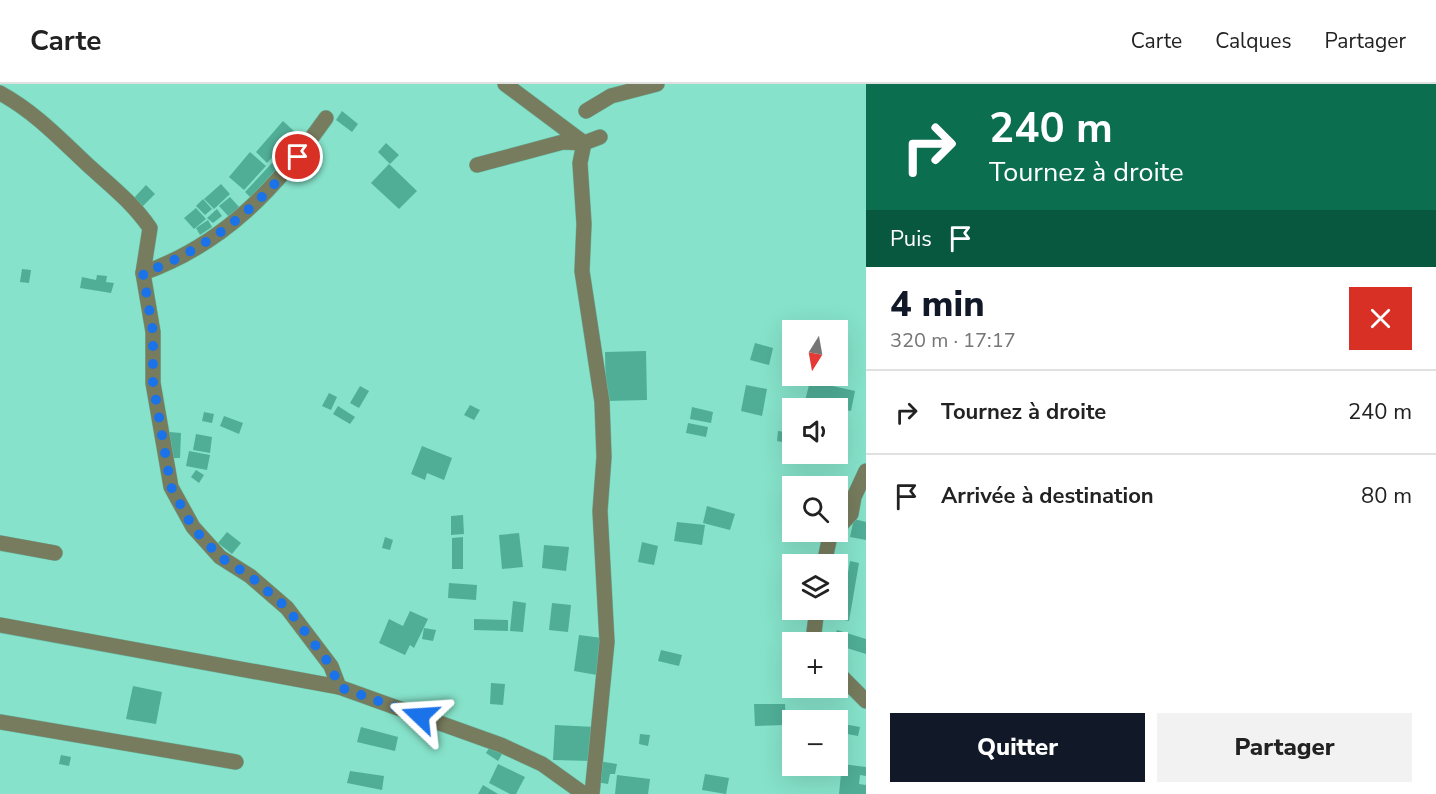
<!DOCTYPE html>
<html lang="fr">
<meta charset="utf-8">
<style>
body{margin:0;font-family:"Nunito Sans",sans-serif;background:#f2f2f2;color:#222;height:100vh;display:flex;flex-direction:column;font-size:22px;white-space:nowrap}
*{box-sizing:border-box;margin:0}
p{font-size:20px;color:#767676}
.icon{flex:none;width:33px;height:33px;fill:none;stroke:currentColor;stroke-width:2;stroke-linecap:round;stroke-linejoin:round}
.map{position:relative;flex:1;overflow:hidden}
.details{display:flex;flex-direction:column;background:#fff;width:570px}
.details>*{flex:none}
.top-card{background:#0b6e4f;color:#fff;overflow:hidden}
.needle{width:39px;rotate:191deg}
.buttons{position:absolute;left:782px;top:236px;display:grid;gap:12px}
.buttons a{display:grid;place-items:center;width:66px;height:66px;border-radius:0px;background:#fff;box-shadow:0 6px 24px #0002;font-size:30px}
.pin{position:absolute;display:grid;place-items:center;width:51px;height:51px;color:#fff;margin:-26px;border:3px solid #fff;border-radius:50%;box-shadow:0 2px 6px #0007}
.me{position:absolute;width:66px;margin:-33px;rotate:290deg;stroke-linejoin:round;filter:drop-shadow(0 0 4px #0008)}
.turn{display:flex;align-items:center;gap:21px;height:126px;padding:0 24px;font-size:27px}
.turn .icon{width:78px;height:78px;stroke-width:2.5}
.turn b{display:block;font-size:42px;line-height:51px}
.then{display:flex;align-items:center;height:57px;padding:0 24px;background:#0003;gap:12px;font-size:22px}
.round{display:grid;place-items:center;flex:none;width:63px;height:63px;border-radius:0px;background:#f2f2f2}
.headline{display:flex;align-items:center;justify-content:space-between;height:102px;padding:0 24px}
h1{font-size:36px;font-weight:800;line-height:45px;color:#111827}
.action{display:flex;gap:12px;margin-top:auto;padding:12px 24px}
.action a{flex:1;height:69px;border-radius:0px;background:#111827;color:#fff;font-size:24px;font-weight:800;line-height:69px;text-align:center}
.action a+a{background:#f2f2f2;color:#222}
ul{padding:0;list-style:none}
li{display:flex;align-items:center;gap:18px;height:84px;padding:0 24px;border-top:2px solid #e0e0e0}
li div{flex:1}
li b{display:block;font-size:22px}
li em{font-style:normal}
header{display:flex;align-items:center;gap:36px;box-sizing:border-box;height:84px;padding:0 30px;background:#fff;border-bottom:2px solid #e0e0e0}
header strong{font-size:28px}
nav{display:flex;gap:33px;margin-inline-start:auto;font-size:21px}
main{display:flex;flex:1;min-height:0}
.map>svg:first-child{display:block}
.building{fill:#50ae97}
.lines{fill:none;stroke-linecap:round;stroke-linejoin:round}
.minor-casing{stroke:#6cbea9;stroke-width:16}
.minor{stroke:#777c5e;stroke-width:15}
.route{stroke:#1a73e8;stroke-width:10;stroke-dasharray:0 18}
</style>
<header>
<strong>Carte</strong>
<nav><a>Carte</a><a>Calques</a><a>Partager</a></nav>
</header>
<main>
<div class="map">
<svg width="866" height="710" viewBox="0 0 866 710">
<rect width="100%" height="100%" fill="#86e2ca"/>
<g class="building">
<path d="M342,27L358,40L352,48L336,36Z"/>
<path d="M283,37L295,48L267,79L256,68Z"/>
<path d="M386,59L399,71L390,80L378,68Z"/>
<path d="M250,68L266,82L244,106L229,93Z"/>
<path d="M272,79L281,87L253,116L245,108Z"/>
<path d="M389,80L417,107L399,125L371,99Z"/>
<path d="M221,100L230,110L214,125L204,115Z"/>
<path d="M146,101L155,110L142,123L133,115Z"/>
<path d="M230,113L240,124L230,134L219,122Z"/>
<path d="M203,115L212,125L205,131L196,122Z"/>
<path d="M196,124L206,135L194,145L184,134Z"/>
<path d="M217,125L222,132L213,139L207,134Z"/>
<path d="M208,136L212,143L200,151L196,144Z"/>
<path d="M22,185L31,186L29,199L20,198Z"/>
<path d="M97,191L107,192L106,198L114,199L111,209L80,204L82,193L96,196Z"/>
<path d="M755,259L773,264L769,281L750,276Z"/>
<path d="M646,267L647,316L606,317L605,268Z"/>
<path d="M810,297L855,307L851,327L805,317Z"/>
<path d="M746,301L767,305L762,332L741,327Z"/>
<path d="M360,302L369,307L359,324L350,319Z"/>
<path d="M329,309L337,313L331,326L322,322Z"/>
<path d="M470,321L480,326L474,336L464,331Z"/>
<path d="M338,322L355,333L350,340L333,330Z"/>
<path d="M692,323L713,328L711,339L690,335Z"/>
<path d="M204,328L214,330L212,339L202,337Z"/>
<path d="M224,332L243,339L239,350L220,342Z"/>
<path d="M688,339L708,343L706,353L686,349Z"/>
<path d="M778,347L792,349V360L777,357Z"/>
<path d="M169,348L181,349L180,374H168Z"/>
<path d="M196,350L212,353L210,369L193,366Z"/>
<path d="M422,362L452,374L444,396L427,389L425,396L411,390Z"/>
<path d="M189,367L210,371L207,386L186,382Z"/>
<path d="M196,386L204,391L199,399L191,393Z"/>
<path d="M707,422L735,430L730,446L703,439Z"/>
<path d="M463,431L464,450L451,451V432Z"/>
<path d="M854,435L866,438V456L850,453Z"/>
<path d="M677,438L705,441L702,461L674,457Z"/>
<path d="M227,448L241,459L232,470L218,459Z"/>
<path d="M519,449L523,483L502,485L499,451Z"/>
<path d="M385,453L393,456L390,466L382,464Z"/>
<path d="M463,453V485H452V454Z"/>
<path d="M642,458L658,462L654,481L638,478Z"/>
<path d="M544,461L569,463L566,487L542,484Z"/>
<path d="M850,477L859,479L849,537L840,535Z"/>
<path d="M449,499L477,501L476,516L448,514Z"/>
<path d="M513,517L526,519L523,548L510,547Z"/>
<path d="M552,519L571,521L568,548L549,546Z"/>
<path d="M410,527L428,535L414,564L410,561L405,571L379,559L389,535L403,542Z"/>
<path d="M474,535L508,536V547L474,546Z"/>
<path d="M424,544L436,546L433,557L422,555Z"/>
<path d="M837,546L866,555V570L837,561V558H833Z"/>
<path d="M579,551L602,554L597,591L574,587Z"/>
<path d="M661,566L682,571L679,582L658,577Z"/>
<path d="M491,599L505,600L503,621L490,620Z"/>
<path d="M133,602L162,608L156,640L126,635Z"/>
<path d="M754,620H785L786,641L755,642Z"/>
<path d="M838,639L860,643L858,652L837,648Z"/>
<path d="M555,641L595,643L592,677L553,676Z"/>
<path d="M361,643L398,653L395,667L357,658Z"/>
<path d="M640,650L650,651L648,662L639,660Z"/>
<path d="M493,658L505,665L498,677L486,669Z"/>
<path d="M61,671L71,673L69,682L59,680Z"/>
<path d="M598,677L617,680L615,690H610L608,700L596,698Z"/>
<path d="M498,680L525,693L516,710H510L489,699Z"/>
<path d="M842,680L866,683V692L860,691L859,700L866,701V710H839Z"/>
<path d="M350,687L384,692L382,706L347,699Z"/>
<path d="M705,690L729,694L726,710L702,706Z"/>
<path d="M617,691L650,695L648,710H615Z"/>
<path d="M483,701L498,710H478Z"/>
</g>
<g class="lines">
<defs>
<g id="minor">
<path d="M505,0L584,59"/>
<path d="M0,9C35,28 60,55 89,82C111,102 132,118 150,144L143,189L153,248V299L171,403L193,443L220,473L250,492L287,524L331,582L339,603"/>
<path d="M586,27L611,12L657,0"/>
<path d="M477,81L563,58L584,59"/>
<path d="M143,189C225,160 277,103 326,34"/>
<path d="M837,445L851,430L854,413L866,387"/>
<path d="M0,459L55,469"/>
<path d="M824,480L830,452L835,447"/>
<path d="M817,525L814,548L817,558"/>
<path d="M0,541L339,603L501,661L542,680L584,710"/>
<path d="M837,588L866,617"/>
<path d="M0,638L236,678"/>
<path d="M592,710L607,558L600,427L604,373L602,318L582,187L584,140L580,79L584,59L600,53"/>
</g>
</defs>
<use href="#minor" class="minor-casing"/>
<use href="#minor" class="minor"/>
</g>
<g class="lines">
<path class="route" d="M298,73C256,125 207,166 143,189L153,248V299L171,403L193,444L220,473L250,492L287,524L331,582L339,603L420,632"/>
</g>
</svg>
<div class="buttons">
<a><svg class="needle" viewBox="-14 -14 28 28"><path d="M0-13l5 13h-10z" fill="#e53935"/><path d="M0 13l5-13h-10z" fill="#767676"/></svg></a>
<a><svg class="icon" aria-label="sound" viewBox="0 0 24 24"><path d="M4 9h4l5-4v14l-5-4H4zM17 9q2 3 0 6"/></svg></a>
<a><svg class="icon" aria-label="search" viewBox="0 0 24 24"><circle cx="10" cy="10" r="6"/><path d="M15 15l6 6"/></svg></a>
<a><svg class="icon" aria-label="layers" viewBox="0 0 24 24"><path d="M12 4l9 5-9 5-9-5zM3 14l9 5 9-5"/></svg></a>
<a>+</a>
<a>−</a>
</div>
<div class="pin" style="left:298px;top:73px;background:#d93025"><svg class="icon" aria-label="arrive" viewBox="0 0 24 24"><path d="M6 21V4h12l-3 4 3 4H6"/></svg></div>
<svg class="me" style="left:420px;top:632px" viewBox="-20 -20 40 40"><path d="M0-17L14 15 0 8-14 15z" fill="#1a73e8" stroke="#fff" stroke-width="4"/></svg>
</div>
<section class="details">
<div class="top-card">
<div class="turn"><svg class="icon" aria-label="right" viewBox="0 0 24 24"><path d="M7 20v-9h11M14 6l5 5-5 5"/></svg><div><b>240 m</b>Tournez à droite</div></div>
<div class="then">Puis<svg class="icon" aria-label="arrive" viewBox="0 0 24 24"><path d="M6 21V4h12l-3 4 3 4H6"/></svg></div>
</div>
<div class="headline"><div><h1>4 min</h1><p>320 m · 17:17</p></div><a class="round" style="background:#d93025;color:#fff"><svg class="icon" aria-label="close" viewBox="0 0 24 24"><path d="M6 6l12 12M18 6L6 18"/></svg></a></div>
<ul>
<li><svg class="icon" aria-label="right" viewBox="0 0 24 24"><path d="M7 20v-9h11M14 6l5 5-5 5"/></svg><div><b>Tournez à droite</b></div><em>240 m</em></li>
<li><svg class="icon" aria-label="arrive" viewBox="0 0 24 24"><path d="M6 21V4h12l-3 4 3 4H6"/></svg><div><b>Arrivée à destination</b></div><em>80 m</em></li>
</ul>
<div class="action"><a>Quitter</a><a>Partager</a></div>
</section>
</main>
